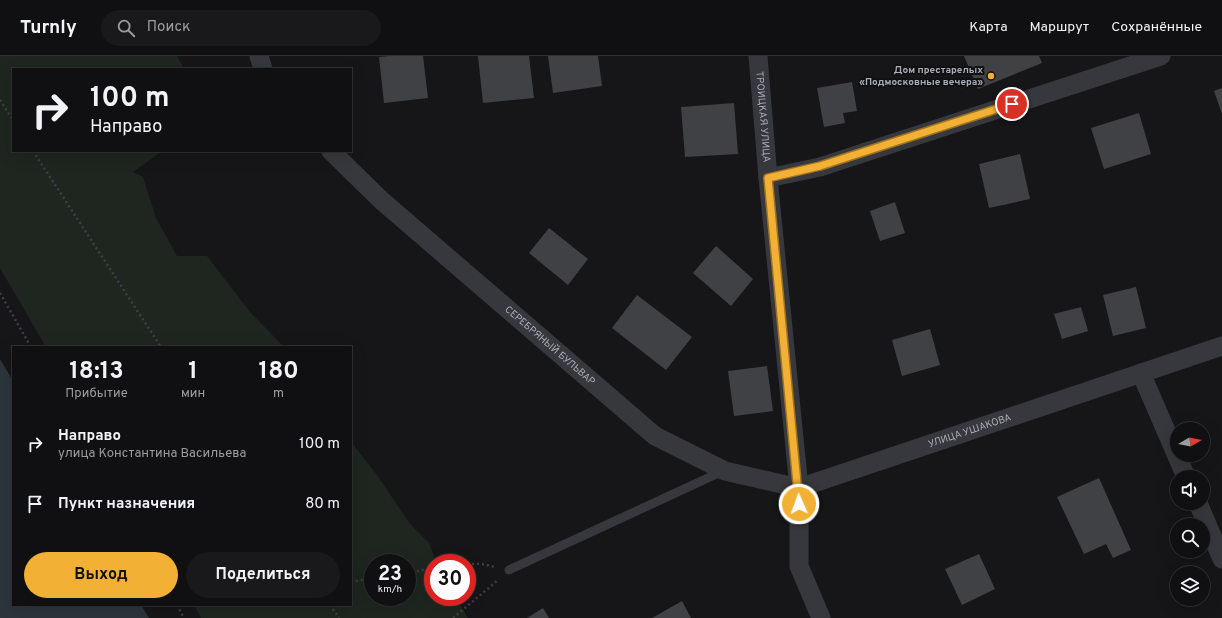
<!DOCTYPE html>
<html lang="ru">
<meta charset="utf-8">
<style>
body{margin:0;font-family:Overpass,sans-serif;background:#19191b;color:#f1f3f6;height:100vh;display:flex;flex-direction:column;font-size:15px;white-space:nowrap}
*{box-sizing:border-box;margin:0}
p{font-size:13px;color:#9c9d9f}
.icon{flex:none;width:22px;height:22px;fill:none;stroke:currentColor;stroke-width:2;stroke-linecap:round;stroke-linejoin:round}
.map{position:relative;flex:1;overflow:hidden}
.side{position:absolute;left:12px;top:290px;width:340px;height:260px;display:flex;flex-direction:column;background:#101012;border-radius:0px;box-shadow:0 4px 16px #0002,0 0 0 1px #303032}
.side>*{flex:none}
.top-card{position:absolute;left:12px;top:12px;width:340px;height:84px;border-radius:0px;box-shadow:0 4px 16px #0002,0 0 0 1px #303032;background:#101012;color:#f1f3f6;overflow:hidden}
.needle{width:26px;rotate:81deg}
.controls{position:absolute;left:1170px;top:366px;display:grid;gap:8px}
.controls a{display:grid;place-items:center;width:40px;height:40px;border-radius:50%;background:#101012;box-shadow:0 4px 16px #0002,0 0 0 1px #303032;font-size:20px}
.speed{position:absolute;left:364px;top:498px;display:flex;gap:8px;font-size:20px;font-weight:700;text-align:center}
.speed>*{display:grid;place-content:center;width:52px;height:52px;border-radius:50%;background:#101012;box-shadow:0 4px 16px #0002,0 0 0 1px #303032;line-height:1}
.speed small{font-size:10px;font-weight:400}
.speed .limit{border:6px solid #d22;background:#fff;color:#111}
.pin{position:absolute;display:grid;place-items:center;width:34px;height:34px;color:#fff;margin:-17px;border:2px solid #fff;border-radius:50%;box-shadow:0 1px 4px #0007}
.me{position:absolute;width:44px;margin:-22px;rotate:358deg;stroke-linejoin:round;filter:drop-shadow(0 0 3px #0008)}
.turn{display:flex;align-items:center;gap:14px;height:84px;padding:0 12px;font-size:18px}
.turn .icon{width:52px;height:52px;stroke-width:2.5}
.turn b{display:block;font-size:28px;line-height:34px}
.eta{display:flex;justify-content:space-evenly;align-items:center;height:68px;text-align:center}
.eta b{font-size:24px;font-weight:700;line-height:28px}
.cta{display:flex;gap:8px;margin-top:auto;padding:8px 12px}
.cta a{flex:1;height:46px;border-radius:24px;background:#f2b134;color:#111;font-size:16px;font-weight:700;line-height:46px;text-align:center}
.cta a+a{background:#19191b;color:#f1f3f6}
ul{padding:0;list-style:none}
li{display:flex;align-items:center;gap:12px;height:60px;padding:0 12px}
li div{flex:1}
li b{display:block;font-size:15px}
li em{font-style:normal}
header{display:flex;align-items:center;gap:24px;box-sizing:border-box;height:56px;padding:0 20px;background:#101012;border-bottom:1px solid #303032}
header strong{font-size:19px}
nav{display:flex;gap:22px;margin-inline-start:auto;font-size:14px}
.search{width:280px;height:36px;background:#19191b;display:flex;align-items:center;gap:10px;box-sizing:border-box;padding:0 14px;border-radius:22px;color:#9c9d9f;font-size:15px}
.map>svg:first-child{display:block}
.green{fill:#1e261f;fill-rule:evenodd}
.water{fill:#2c353c}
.building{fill:#404145}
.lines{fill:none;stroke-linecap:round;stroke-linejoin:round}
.path{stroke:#3d3f44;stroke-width:2.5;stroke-dasharray:2 3;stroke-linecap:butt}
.service{stroke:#37383d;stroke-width:9}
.minor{stroke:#37383d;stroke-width:19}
.route-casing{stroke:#9d7322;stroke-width:10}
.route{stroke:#f2b134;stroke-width:7}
.poi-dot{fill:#f2b134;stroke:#111113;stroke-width:1.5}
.labels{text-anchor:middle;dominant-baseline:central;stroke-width:4;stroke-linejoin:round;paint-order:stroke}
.poi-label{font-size:10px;font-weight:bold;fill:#a8adb8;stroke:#111113;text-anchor:end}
.street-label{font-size:10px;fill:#a8adb8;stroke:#111113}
</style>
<header>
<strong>Turnly</strong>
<div class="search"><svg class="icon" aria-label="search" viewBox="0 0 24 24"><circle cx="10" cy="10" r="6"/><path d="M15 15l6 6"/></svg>Поиск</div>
<nav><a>Карта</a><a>Маршрут</a><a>Сохранённые</a></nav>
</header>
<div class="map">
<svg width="1222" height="562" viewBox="0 0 1222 562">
<rect width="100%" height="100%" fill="#161618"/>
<g class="green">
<path d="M0,0H177L184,13H13V95H162L133,116L143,121L156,162L177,200H207L250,256L284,291H46L0,212Z"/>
<path d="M351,386L377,419L410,468L429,487L437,507H433V541H456L468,562H201L194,549H351ZM373,507H407V541H373Z"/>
</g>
<path class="water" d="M0,303L13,325V549H141L149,562H0Z"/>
<g class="building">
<path d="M389,0H423L428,42L384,47L379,1Z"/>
<path d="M478,0H529L534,42L483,47Z"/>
<path d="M548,0H598L602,30L553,37Z"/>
<path d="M964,0H1039L1042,7L978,33Z"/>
<path d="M852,26L857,55L843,57L845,67L824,71L817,32Z"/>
<path d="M1222,32V58L1214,35Z"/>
<path d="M734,47L738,98L685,101L681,51Z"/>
<path d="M1139,57L1151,98L1104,113L1091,72Z"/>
<path d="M1020,98L1030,143L989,152L979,108Z"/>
<path d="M895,146L905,177L880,185L870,155Z"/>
<path d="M549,172L588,203L568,229L529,197Z"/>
<path d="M716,190L753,223L731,250L693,217Z"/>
<path d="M1136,231L1146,272L1113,280L1103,239Z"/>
<path d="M637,239L692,281L666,314L612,272Z"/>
<path d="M1081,251L1088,275L1062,283L1054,258Z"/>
<path d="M930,273L940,309L902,320L892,284Z"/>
<path d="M767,310L773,355L734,360L728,315Z"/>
<path d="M1099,422L1131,494L1113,502L1106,488L1084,498L1057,441Z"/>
<path d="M979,498L995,533L962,549L945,513Z"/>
<path d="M682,545L691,562H652Z"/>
<path d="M543,552L549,562H527Z"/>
</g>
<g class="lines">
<g class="path">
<path d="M0,44L13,64"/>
<path d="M33,95L161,291"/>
<path d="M0,237L31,291"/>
<path d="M467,508H482L495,511"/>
<path d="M407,517L433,512"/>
<path d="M351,526L373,522"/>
<path d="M177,549L184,562"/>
<path d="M330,549L339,562"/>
<path d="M453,562L498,524"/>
</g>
<path class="service" d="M509,514L723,415"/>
<g class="minor">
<path d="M259,0L263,13"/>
<path id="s1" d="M758,0L768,122L799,432V510L821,562"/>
<path id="s2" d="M331,95L381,144L655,380L725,415L799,432"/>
<path d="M768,122L820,111L1161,0"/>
<path d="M1141,317L1186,421"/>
<path id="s3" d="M799,432L1222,290"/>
<path d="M1198,447L1222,503"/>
</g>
</g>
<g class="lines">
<defs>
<path id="route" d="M799,448L768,122L820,110L1012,48"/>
</defs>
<use href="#route" class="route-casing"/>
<use href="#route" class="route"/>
</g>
<circle class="poi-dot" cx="991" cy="20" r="4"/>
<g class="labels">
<g class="poi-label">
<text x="983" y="14">Дом престарелых<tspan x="983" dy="12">«Подмосковные вечера»</tspan></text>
</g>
<g class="street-label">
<text stroke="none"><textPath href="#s1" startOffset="61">ТРОИЦКАЯ УЛИЦА</textPath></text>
<text stroke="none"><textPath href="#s2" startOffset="293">СЕРЕБРЯНЫЙ БУЛЬВАР</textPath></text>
<text stroke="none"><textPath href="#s3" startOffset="180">УЛИЦА УШАКОВА</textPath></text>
</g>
</g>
</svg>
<div class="controls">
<a><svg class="needle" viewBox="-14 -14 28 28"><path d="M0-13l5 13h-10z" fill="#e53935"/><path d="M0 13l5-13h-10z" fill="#9c9d9f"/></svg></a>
<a><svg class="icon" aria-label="sound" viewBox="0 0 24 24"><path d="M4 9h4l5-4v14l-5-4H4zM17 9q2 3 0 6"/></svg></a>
<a><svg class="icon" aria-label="search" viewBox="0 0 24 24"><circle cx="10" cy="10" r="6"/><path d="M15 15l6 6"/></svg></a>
<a><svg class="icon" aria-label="layers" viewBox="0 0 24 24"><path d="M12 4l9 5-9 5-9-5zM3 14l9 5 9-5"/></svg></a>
</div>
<div class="speed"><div>23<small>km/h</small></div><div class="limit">30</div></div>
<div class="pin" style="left:1012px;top:48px;background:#d93025"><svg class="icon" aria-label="arrive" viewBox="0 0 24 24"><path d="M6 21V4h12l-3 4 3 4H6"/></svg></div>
<svg class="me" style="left:799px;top:448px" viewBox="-20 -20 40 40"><circle r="17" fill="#f2b134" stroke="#fff" stroke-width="3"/><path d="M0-11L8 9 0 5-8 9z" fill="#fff"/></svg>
<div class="top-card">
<div class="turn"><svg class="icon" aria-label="right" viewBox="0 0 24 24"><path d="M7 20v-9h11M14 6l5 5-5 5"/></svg><div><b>100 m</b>Направо</div></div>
</div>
<section class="side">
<div class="eta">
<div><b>18:13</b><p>Прибытие</p></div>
<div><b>1</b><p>мин</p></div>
<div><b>180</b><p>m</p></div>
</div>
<ul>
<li><svg class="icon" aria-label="right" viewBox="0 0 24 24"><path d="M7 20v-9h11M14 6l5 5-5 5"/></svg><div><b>Направо</b><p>улица Константина Васильева</p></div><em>100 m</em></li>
<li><svg class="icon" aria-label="arrive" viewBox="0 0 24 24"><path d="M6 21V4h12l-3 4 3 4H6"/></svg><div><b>Пункт назначения</b></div><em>80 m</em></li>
</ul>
<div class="cta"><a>Выход</a><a>Поделиться</a></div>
</section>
</div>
